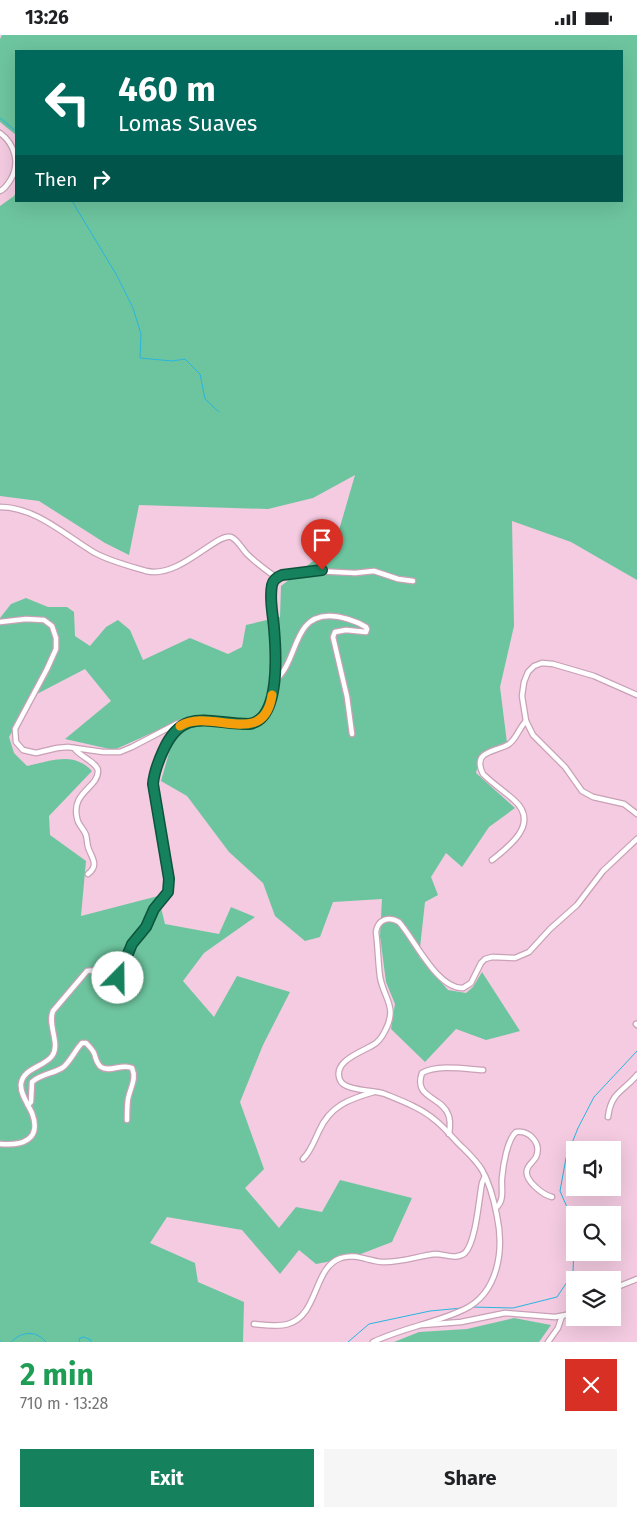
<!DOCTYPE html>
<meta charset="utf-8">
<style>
body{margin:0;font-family:"Fira Sans",sans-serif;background:#f6f6f6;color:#202124;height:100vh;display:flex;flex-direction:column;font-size:19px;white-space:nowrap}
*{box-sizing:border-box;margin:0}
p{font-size:16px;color:#757577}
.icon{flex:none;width:28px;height:28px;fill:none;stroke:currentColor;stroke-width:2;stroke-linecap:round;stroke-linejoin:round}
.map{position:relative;height:1307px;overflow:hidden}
.sheet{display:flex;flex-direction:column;background:#fff;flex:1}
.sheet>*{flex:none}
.guide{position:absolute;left:15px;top:15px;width:608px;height:152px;border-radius:0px;box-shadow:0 5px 20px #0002;background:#00695c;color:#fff;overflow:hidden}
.buttons{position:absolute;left:566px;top:1106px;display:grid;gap:10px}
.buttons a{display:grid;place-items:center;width:55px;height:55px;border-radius:0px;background:#fff;box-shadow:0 5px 20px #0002;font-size:25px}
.pin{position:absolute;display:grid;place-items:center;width:42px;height:42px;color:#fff;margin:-51px -21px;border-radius:50% 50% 50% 0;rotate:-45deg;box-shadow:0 0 5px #0007}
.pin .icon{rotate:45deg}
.me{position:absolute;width:55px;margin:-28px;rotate:22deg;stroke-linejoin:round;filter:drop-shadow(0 0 4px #0008)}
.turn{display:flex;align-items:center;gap:18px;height:105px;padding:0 20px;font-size:22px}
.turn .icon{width:65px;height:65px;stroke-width:2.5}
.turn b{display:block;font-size:35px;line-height:42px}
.then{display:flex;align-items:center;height:48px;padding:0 20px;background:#0003;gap:10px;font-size:19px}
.round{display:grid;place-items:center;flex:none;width:52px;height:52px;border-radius:0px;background:#f6f6f6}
.headline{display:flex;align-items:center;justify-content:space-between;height:85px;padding:0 20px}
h1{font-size:30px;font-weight:700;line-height:38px;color:#1e9e55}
.primary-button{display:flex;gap:10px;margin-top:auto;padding:10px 20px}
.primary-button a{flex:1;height:58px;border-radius:0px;background:#15815d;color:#fff;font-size:20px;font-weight:700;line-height:58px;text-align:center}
.primary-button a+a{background:#f6f6f6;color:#202124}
.status{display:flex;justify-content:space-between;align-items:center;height:35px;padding:0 25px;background:#fff;direction:ltr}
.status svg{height:14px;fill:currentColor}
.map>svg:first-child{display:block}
.grass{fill:#6dc59f}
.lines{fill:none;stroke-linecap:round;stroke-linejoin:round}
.stream{stroke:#29b5df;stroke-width:1}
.street-casing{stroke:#c9a1b7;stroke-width:7}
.street{stroke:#fff;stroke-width:4.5}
.route-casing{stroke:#0e543c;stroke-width:12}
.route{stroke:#15815d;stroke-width:9}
.slow{stroke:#f59e0b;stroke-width:9}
</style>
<div class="status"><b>13:26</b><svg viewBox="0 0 49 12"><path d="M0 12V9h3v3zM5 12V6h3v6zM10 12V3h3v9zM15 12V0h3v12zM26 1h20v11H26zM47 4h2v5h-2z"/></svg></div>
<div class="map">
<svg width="637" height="1307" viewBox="0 0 637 1307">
<rect width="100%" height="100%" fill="#f4cbe1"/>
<g class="grass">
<path d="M2,0H637V545L571,507L512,486L514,591L500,652L507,708L481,718L476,738L515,773L489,792L462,832L446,818L431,842L438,860L425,867L419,922L448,955L466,958L473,952L482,937L520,996L486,1005L456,994L425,1027L391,994L395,969L386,947L380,901L382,864L333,867L320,902L305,906L275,881L263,848L229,817L187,761L161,746L178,686L114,715L65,704L111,666L85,634L33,661L9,702L14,718L27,731C51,726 73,716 92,736L49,781L50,800L86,826L81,881L158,861L165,889L219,899L231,872L255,882L204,918L183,946L214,982L237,941L290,957L263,1010L240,1067L264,1134L245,1153L279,1193L296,1172L322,1177L340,1145L412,1163L392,1207L353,1222L316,1229L299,1215L280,1239L242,1195L167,1182L150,1208L195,1228L198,1247L244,1267L243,1307H0V583L11,569L26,563L48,572H67L74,577L75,601L90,611L106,592L118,585L130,595L143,625L190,603L228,619L242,612L246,590L280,582L281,551L335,509L355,440L313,463L268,474L139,470L129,520L105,508L39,466L0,461V171L14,161L16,157V166H621V16H16V100L0,87V4Z"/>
<path d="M514,1283L551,1290L539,1307H394L419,1297L467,1294Z"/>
</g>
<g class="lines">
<g class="stream">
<path d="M0,83L16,96"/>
<path d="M72,166L116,239L133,273L141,299L140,323L172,326L185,324L200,339L205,364L219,377"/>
<path d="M471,1272L513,1273L557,1262L573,1238L574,1209L570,1179L560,1156L566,1123L578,1093L594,1062L637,1016"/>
<path d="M0,1306V1307"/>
<path d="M11,1307C22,1296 36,1295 46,1307"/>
<path d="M79,1307L80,1303L84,1302L91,1305V1307"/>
<path d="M348,1307L369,1289L430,1276L462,1273"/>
</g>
<defs>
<g id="street">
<path d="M0,98C15,109 20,128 11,144C8,149 5,154 0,156"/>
<path d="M0,472C36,472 66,501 95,518C110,526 129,531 146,536C180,544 217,497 231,502C238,505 242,514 247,519C256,528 266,535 277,543"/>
<path d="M0,587L26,584L44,585L52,591L56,603V614L47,634L15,694L16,707L23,715L36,718L57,713L68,712L103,717H120L132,712L176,689L186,686"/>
<path d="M273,647C299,629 291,581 329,581C341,581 356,586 366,592L367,594L366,597L346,595L335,597L333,602L347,662L352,699"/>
<path d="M637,660L594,641L553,629L542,628L534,631L528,637L524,647L522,661L526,686L533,700L565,732L582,756L593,762L624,769L637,779"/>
<path d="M74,713C79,721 98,728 98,736C98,753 71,757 77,783C78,790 84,794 86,800C87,804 87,808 88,812C91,822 100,830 88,839"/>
<path d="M492,825C510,811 540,788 514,765C504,756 493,749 483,739C471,715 497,717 509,709C517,703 519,693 526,686"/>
<path d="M636,989L637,990"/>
<path d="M28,1070L31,1067L32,1047C41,1039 52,1039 62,1033C69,1029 75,1015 82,1008H86C89,1011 92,1014 94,1018C96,1023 96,1028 101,1032C110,1038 122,1028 132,1033C137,1044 130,1053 128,1064C127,1071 127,1078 127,1085"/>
<path d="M608,1082C611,1057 623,1057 637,1040"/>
<path d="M449,1099C450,1093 451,1085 448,1079C441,1061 413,1063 422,1038C437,1029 466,1034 483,1035"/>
<path d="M0,1109C22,1111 42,1105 32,1078C28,1069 20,1059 21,1049C23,1033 44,1032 52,1021C61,1009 47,990 53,976L87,936C102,932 105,953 118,943L132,909L146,891L154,874L167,859L170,852L169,844L153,749C154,736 159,725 165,713C184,670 216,692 252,689C287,679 274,588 271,561L272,548L279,541L316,536L355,538L374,536L398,544L413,546"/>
<path d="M303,1124C311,1116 314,1106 319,1096C330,1071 349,1064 374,1057"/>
<path d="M496,1173C505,1165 501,1154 502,1143C503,1131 507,1105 516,1097C529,1095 542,1108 536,1122C534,1126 528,1130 527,1135C524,1145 543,1160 552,1162"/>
<path d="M612,1254L637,1244"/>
<path d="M254,1289C265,1290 278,1292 288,1289C319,1280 313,1232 341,1223C355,1218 368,1226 382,1227C400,1228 418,1221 435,1219C444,1219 457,1225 465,1218C476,1207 479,1163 482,1148L485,1141"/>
<path d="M422,1290L461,1287L505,1278L555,1282L566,1280L575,1274"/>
<path d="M373,1307C402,1293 436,1288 465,1274C499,1257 504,1214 497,1181C494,1165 490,1149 482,1135C476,1125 467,1117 459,1109C451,1101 444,1092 435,1085C421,1073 402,1066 385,1059C374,1055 344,1056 340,1045C332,1026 362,1017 373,1010C379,1007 382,1002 385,996C398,972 384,964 380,942C378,927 378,912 376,897C378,884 389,881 399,887C415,905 437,954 463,953L471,948L481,928L485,924L492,922L515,923L529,917L550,894L577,870L603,836L637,804"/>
<path d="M548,1307L558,1293L562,1281"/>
</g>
</defs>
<use href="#street" class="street-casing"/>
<use href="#street" class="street"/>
</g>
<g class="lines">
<defs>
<path id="route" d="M118,943L132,909L146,892L154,874L168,857L169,844L153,749C154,737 158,727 163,716C183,671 209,689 249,689C281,685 276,616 274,593C273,579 269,564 272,550C273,545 277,542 282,540L322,535"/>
</defs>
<use href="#route" class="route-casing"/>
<use href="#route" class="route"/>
<path class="slow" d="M180,691C210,672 264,715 272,660"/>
</g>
</svg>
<div class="buttons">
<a><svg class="icon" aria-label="sound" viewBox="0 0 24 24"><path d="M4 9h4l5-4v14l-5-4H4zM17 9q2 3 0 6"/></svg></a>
<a><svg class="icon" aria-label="search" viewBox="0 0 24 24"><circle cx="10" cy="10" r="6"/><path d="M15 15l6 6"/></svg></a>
<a><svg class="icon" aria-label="layers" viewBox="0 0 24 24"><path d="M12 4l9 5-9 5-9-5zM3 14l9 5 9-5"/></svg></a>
</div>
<div class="pin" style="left:322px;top:535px;background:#d93025"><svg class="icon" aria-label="arrive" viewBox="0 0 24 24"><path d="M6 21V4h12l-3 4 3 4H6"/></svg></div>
<svg class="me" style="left:118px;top:943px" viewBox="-20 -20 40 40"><circle r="19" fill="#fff"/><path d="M0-13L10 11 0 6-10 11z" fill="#15815d"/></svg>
<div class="guide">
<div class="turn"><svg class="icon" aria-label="left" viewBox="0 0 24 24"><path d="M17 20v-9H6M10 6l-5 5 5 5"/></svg><div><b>460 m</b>Lomas Suaves</div></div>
<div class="then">Then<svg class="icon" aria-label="right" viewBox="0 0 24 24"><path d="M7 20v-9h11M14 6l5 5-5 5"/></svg></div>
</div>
</div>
<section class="sheet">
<div class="headline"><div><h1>2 min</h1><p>710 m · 13:28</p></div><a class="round" style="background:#d93025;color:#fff"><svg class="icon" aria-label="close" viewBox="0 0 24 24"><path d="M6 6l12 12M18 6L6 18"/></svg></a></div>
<div class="primary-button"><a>Exit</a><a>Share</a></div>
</section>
